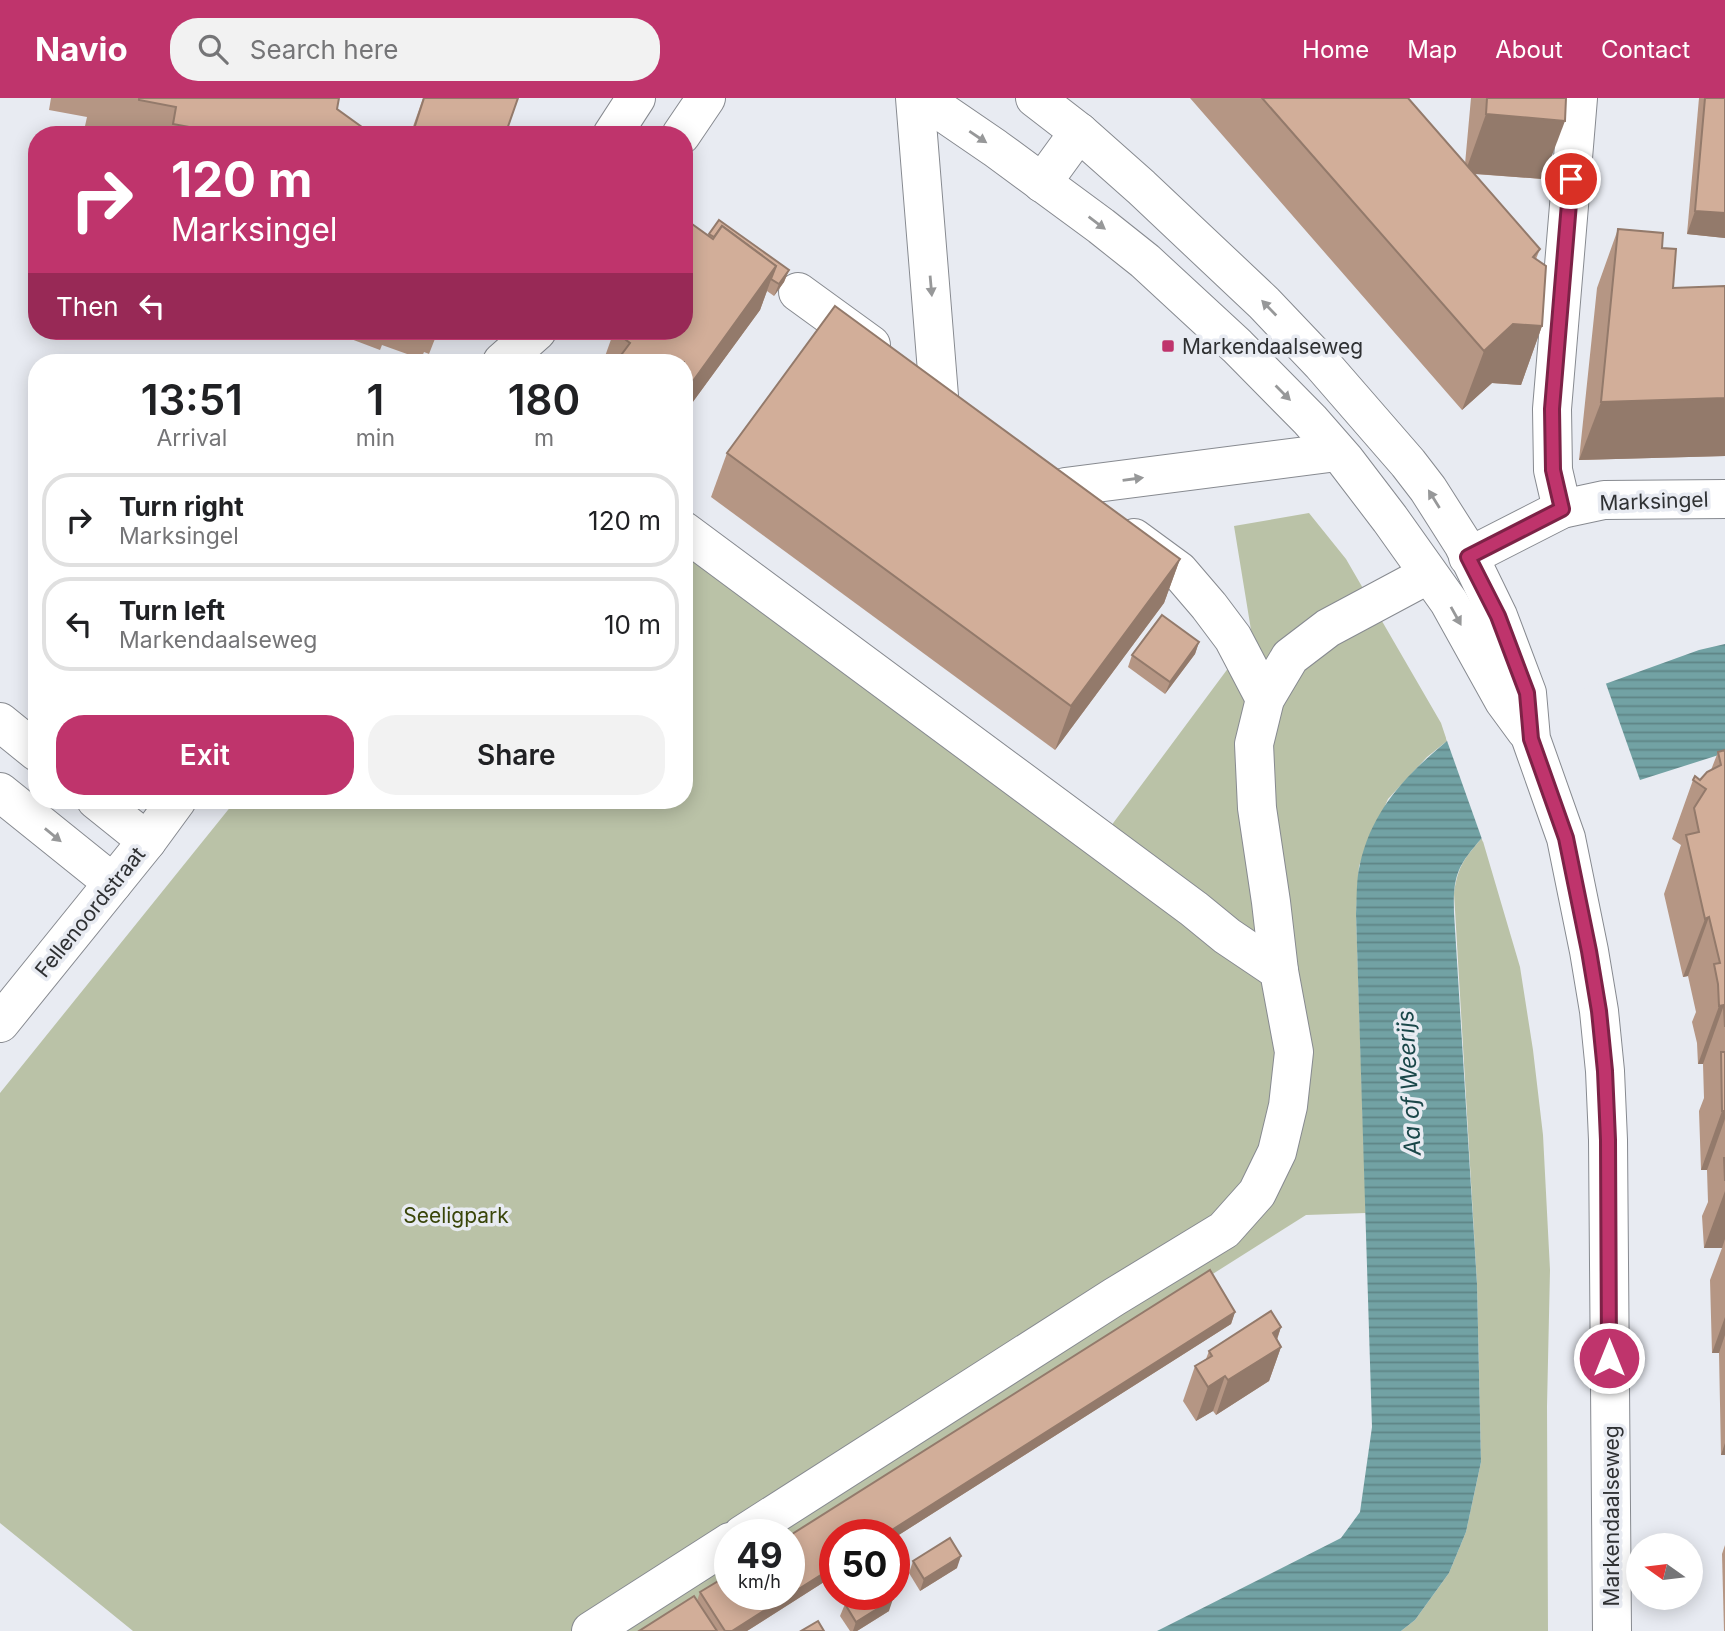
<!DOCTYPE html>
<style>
body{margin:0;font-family:Inter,sans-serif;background:#f2f2f2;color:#202124;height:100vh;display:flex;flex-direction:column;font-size:26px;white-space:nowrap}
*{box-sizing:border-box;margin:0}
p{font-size:23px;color:#757577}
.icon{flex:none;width:38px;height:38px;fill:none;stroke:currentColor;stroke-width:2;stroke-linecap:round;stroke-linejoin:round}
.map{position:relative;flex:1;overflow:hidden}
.sheet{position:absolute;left:28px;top:256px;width:665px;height:455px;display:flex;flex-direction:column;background:#fff;border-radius:28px;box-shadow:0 4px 18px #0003}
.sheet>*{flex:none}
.top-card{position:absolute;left:28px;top:28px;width:665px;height:214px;border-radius:28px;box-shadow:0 4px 18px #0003;background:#bf346c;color:#fff;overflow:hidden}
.needle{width:46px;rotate:284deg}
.fabs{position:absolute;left:1626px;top:1435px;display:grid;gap:14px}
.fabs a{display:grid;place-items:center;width:77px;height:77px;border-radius:50%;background:#fff;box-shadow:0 4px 18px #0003;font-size:35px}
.speed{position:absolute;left:714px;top:1421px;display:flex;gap:14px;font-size:35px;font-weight:700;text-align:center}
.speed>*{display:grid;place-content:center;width:91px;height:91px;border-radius:50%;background:#fff;box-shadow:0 4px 18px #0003;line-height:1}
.speed small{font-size:18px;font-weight:400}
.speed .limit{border:10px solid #d22;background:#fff;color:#111}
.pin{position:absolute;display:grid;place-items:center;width:60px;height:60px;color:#fff;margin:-30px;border:4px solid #fff;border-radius:50%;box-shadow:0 2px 7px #0007}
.me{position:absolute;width:77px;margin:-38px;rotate:0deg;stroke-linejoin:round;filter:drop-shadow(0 0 5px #0008)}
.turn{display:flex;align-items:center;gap:24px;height:147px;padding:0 28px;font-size:32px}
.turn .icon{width:91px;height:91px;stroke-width:2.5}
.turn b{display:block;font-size:49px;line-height:60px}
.then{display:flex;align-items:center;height:66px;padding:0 28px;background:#0003;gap:14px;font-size:26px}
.eta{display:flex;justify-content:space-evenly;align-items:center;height:119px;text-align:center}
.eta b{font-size:42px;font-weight:600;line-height:49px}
.button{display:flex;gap:14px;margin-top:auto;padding:14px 28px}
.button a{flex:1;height:80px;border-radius:28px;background:#bf346c;color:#fff;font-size:28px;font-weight:600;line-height:80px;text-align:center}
.button a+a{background:#f2f2f2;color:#202124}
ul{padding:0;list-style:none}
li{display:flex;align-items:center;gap:21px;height:94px;margin:0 14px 10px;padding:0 14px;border:4px solid #e0e0e0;border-radius:28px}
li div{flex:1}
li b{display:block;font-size:26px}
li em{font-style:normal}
header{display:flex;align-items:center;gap:42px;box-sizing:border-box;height:98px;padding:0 35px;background:#bf346c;color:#fff}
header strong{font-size:33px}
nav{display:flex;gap:38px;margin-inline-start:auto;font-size:24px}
.search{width:490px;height:63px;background:#f2f2f2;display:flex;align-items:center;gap:18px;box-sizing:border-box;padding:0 24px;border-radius:28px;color:#757577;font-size:26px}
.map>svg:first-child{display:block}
.green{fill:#bac2a7}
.water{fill:url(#water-rules)}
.pier{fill:#e8ebf2}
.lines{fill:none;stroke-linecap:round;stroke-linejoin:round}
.minor-casing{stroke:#878a90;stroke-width:40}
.major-casing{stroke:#878a90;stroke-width:40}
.minor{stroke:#fff;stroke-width:38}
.major{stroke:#fff;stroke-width:38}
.wall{fill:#b59684}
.shaded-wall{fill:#937a6b}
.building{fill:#d2ae99;stroke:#937a6b;stroke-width:2}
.oneway{fill:#979899}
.route-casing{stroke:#7c2246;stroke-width:18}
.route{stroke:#bf346c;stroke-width:12}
.poi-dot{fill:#bf346c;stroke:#e8ebf2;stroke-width:2.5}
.labels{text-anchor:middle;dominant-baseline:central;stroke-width:7;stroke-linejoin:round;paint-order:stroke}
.poi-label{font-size:21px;fill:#2f3133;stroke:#e8ebf2;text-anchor:start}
.street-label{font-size:21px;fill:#2f3133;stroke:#e8ebf2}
.park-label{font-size:21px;fill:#3a460a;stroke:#e8ebf2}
.water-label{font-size:23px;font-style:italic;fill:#1a4749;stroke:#e8ebf2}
</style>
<header>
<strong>Navio</strong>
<div class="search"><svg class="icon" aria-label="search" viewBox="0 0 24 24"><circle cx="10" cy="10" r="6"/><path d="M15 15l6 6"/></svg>Search here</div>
<nav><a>Home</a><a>Map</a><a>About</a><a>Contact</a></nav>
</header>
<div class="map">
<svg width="1725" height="1533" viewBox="0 0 1725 1533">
<defs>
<pattern id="water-rules" width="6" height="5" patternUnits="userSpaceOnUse" patternTransform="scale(1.75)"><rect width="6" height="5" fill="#72a2a4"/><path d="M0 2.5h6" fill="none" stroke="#5e8586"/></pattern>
</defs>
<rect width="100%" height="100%" fill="#e8ebf2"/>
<g class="green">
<path d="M1309,415L1346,461L1441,625L1447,643L1427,659L1388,701L1359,768L1356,816L1366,1115L1306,1117L789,1444V1437H730V1482L649,1533H133L0,1425V995L236,702H684V419L1108,732L1252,538L1234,428Z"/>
<path d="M1482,740L1520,869L1533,952L1543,1037L1550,1172L1547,1308L1548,1533H1401L1415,1522L1449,1475L1466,1434L1481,1364L1477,1186L1454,795C1458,768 1464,761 1482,740Z"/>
</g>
<path class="water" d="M1725,546V655L1640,682L1482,740C1457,768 1453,778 1454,815L1477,1186L1481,1364L1466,1434L1449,1475L1415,1522L1401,1533H1157L1341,1440L1360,1414L1372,1329L1356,816C1357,800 1356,782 1360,766C1372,712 1406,677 1447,643L1699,552Z"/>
<path class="pier" d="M1605,583L1641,685L1483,744L1446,640Z"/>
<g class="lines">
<defs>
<g id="minor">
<path d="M915,0L939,298"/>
<path d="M798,194L871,247"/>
<path d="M1065,389L1337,354"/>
<path d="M1562,411L1553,372L1552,311L1578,0"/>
<path d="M684,433L1194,811L1227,838L1279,873L1294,954L1288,1008L1277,1054L1257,1095L1224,1132L1114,1199L742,1437"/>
<path d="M1134,440L1179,473L1209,508L1233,540L1265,601"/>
<path d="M1468,459L1562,411L1604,402L1725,401"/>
<path d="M0,624L37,654"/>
<path d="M0,694L113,785"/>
<path d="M96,702L147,743"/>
<path d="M1279,873L1271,804L1257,710L1254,646L1265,601L1290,559L1328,530L1414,484"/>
<path d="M591,1533L730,1444"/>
</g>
<g id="major">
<path d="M922,0L995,50L1101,128L1145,163L1237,248L1310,322L1345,362L1390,421L1449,504L1504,603L1526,633"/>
<path d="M1035,0L1079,34L1141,89L1264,205L1322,266L1408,365L1428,391L1463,446L1498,518L1527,595L1531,641L1566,740L1589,853L1599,913L1605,973L1608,1042L1612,1533"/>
<path d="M612,37L636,0"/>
<path d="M681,37L706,0"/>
<path d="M1042,85L1079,34"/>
<path d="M502,264L537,233"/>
<path d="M0,925L147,743L177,702"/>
</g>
</defs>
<use href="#minor" class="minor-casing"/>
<use href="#major" class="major-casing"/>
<use href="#minor" class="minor"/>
<use href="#major" class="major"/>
</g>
<g class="wall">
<path d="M51,0H339L337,11L373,37H83L87,19L49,12Z"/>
<path d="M423,0H518L505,37H410Z"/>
<path d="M1190,0H1408L1465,66L1471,0H1566L1543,81L1474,76L1540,151L1536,161L1542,228L1521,287L1492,285L1462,312Z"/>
<path d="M1699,0H1725V140L1687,136Z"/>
<path d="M1618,131L1662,150L1673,190L1725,188V358L1579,362L1597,190Z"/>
<path d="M709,136L789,172L784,184L774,198L767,193L760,212L684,316V264H603L614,233L709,138Z"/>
<path d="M345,233H438L429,256L424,254L421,261L382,247L380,252L343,238Z"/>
<path d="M727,355L1180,461L1164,505L1055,652L711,399Z"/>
<path d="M1199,544L1195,556L1165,596L1128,569L1132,557Z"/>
<path d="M1725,652V1357H1721L1719,1255H1712L1710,1182L1722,1150H1704L1702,1118L1708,1104L1707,1072H1701L1699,1013L1704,1000L1703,966H1698L1697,945L1692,924L1696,914L1688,878L1683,879L1664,796L1681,747L1672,741L1693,682H1700L1711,672L1718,654Z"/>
<path d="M1235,1214L1231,1226L894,1440V1437L835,1477L747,1533H639L697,1503L700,1494Z"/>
<path d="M1281,1229L1277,1242L1281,1249L1269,1283L1216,1317L1213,1313L1196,1323L1183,1303L1195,1268L1206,1261L1209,1253Z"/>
<path d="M1725,1447V1533H1724L1722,1456Z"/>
<path d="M913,1463L957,1470L920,1493L909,1475Z"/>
<path d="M845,1506L889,1513L857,1533H850L840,1518Z"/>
</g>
<g class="shaded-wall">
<path d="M1486,16L1565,23L1543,81L1465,75Z"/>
<path d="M1695,113L1725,115V140L1687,136Z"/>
<path d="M776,168L760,212L684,316V306L693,283Z"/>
<path d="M789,172L784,184L774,198L779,186Z"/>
<path d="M1513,226L1542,228L1521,287L1492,285L1462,312L1484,253Z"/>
<path d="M1725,300V358L1579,362L1601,304Z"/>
<path d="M1180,461L1164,505L1055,652L1071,608Z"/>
<path d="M1199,544L1195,556L1165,596L1170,584Z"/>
<path d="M1709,819L1688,878L1683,879L1705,821Z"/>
<path d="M1724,907L1703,966H1698L1719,908Z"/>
<path d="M1722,1013H1725V1021L1707,1072H1701Z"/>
<path d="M1725,1093V1141L1722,1150H1704Z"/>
<path d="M1235,1214L1231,1226L894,1440V1437H884Z"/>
<path d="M1725,1219V1237L1719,1255H1712Z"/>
<path d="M1281,1229L1272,1255L1281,1249L1269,1283L1216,1317L1228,1282L1273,1235Z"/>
<path d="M1225,1278L1213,1313L1196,1323L1208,1289Z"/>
<path d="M1725,1345V1357H1721Z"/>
<path d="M961,1458L957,1470L920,1493L924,1481Z"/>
<path d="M835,1468V1477L747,1533H732Z"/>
<path d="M893,1501L889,1513L857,1533H853L856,1524Z"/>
</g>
<g class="building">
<path d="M139,0H339L337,11L373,37H210L211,33L173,26L176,9L139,2Z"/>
<path d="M424,0H518L505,37H412Z"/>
<path d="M1262,0H1408L1540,151L1533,159L1546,168L1542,228L1513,226L1484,253Z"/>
<path d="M1487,0H1566L1565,23L1486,16Z"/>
<path d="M1705,0H1725V115L1695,113Z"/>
<path d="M719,122L789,172L779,186L771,181L776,168L722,128L714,139L709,136Z"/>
<path d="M692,126L713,141L722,128L776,168L693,283L684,277V264H616L630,245L614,233H684V137Z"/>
<path d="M1618,131L1663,135L1662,150L1676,151L1673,190L1725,188V300L1601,304Z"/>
<path d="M835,208L1180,461L1071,608L727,355Z"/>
<path d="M1162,517L1199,544L1170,584L1132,557Z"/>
<path d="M1725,652V929L1724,907L1719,908L1718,886L1714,866L1720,865L1709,819L1705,821L1686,737L1699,734L1694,710L1706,691L1693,682L1695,678L1700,682L1707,674L1721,667L1718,654Z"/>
<path d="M1721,954H1725V1013H1722Z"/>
<path d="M1724,1060H1725V1083Z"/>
<path d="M1210,1172L1235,1214L884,1437H835V1468L732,1533H725L700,1494L730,1476V1496H789V1438Z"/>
<path d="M1271,1213L1281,1229L1273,1235L1281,1249L1228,1282L1225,1278L1208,1289L1195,1268L1212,1258L1209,1253Z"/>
<path d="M950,1440L961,1458L924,1481L913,1463Z"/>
<path d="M860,1496H890L893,1501L856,1524L845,1506Z"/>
<path d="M694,1498L717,1533H639Z"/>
<path d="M818,1523L824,1533H801Z"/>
</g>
<defs><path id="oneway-solid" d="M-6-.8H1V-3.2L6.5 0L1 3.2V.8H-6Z" transform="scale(1.75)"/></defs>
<g class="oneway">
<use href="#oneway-solid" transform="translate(978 39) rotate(34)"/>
<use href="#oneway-solid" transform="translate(1097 125) rotate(37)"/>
<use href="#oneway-solid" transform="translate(931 188) rotate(85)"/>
<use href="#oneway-solid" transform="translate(1269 210) rotate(-134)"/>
<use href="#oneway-solid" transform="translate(1283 295) rotate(45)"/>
<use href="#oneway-solid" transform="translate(1133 381) rotate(-8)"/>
<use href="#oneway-solid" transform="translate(1434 401) rotate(-122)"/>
<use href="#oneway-solid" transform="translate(1456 518) rotate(61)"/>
<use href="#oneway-solid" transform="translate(53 737) rotate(39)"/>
</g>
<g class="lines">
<defs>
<path id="route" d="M1571,81L1552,311L1553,372L1562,411L1468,459L1498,518L1527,595L1531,641L1566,740L1589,853L1599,913L1605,973L1608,1042L1609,1260"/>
</defs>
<use href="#route" class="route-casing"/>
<use href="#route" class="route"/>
</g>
<rect class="poi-dot" x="1161" y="241" width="14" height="14" rx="3.5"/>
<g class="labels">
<g class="poi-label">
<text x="1182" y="248">Markendaalseweg</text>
</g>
<g class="street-label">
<text transform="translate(1654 403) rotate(-2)">Marksingel</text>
<text transform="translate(90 814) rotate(-51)">Fellenoordstraat</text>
<text transform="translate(1611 1418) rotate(-90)">Markendaalseweg</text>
</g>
<g class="park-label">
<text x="456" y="1117">Seeligpark</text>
</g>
<g class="water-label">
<text transform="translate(1409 985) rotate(-93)">Aa of Weerijs</text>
</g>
</g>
</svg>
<div class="fabs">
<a><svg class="needle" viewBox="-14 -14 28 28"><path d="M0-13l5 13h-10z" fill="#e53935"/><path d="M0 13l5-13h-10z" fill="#757577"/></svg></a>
</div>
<div class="speed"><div>49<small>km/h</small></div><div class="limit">50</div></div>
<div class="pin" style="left:1571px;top:81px;background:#d93025"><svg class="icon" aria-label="arrive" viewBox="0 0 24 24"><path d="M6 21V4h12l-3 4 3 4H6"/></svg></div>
<svg class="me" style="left:1609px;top:1260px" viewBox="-20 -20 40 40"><circle r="17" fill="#bf346c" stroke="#fff" stroke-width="3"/><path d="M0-11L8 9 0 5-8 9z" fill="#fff"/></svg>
<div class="top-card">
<div class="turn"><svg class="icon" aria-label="right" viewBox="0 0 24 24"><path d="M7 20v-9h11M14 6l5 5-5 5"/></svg><div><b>120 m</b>Marksingel</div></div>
<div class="then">Then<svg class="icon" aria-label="left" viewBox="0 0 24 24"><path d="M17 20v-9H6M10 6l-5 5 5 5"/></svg></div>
</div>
<section class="sheet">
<div class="eta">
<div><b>13:51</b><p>Arrival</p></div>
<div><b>1</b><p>min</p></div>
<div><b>180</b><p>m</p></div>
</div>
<ul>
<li><svg class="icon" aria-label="right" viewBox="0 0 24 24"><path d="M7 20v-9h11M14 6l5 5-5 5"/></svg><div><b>Turn right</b><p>Marksingel</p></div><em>120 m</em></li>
<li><svg class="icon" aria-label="left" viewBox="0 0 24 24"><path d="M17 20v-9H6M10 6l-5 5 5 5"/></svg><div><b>Turn left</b><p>Markendaalseweg</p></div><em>10 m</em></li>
</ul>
<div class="button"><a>Exit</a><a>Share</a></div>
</section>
</div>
